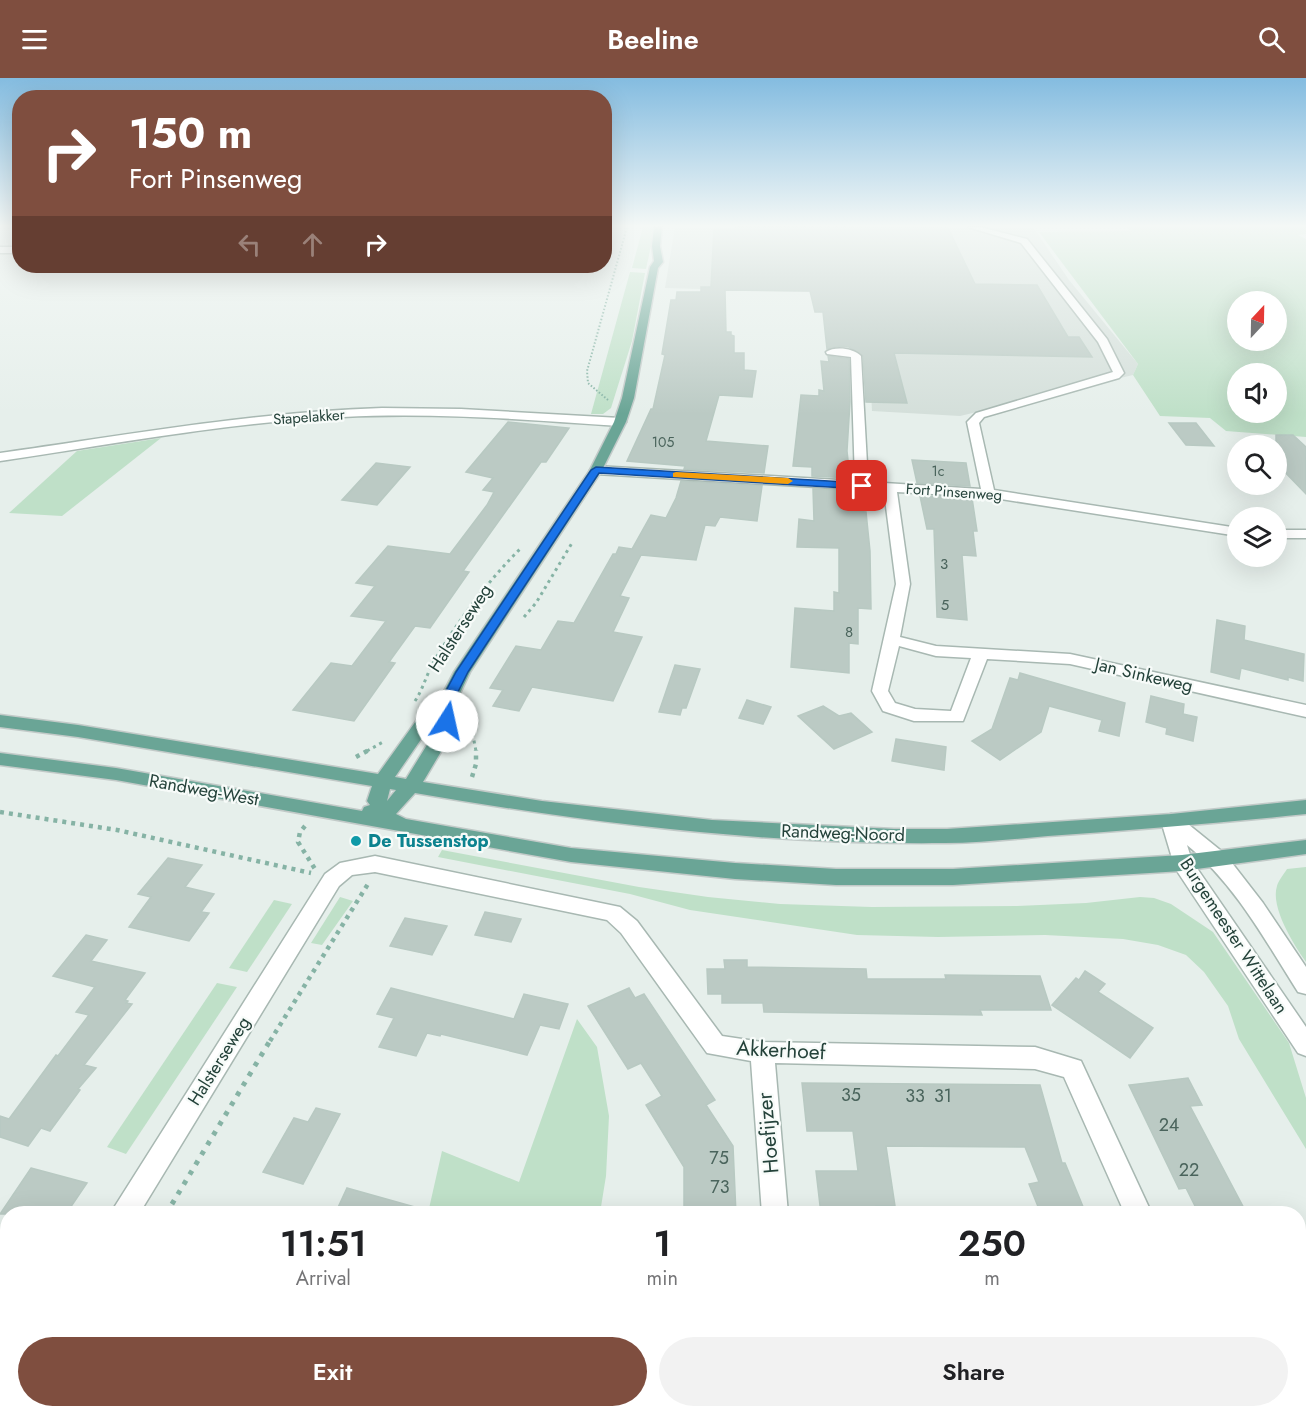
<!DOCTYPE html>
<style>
body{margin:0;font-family:Jost,sans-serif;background:#f2f2f2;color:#202124;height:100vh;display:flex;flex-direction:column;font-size:22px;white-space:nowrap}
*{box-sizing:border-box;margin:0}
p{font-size:20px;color:#757577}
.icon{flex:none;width:33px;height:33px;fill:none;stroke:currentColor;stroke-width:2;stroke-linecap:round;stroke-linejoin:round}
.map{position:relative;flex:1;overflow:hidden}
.drawer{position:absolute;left:0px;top:1128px;width:1306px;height:212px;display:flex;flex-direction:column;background:#fff;border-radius:24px 24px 0 0;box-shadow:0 6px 24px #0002}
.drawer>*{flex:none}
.guide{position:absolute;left:12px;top:12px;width:600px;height:183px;border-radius:24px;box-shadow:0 6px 24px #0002;background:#7f4e3f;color:#fff;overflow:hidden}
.needle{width:39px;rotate:22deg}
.tools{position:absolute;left:1227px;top:213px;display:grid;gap:12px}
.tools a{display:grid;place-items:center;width:60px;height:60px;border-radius:50%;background:#fff;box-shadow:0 6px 24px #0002;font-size:30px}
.pin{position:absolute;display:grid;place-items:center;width:51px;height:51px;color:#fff;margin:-26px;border-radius:12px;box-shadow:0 3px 9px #0006}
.me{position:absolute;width:66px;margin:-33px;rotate:10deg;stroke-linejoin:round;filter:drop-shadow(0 0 4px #0008)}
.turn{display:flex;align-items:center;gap:21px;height:126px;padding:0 18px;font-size:27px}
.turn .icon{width:78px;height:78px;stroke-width:2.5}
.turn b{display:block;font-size:42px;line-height:51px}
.lanes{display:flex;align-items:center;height:57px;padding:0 18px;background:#0003;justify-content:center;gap:30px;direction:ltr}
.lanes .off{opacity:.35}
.eta{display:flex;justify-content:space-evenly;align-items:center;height:102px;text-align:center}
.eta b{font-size:36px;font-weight:600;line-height:42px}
.action{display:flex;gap:12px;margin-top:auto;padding:12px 18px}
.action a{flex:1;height:69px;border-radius:36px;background:#7f4e3f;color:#fff;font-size:24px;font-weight:600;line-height:69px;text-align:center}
.action a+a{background:#f2f2f2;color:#202124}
header{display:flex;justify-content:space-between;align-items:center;height:78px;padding:0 18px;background:#7f4e3f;color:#fff;font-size:27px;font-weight:600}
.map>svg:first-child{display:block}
.built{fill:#d4dfda}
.green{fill:#bfe0c8;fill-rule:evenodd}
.building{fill:#bbcac4;stroke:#b8c9c2;stroke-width:1.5}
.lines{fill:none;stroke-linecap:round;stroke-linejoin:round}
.minor-casing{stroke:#a8b8b2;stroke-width:3}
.major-casing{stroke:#c2cac8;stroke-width:3}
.path-far3{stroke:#86b3a5;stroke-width:2;stroke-dasharray:1.5 2;stroke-linecap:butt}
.path-far2{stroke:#86b3a5;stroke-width:3;stroke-dasharray:3 4;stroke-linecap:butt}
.path-far1{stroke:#86b3a5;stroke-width:4.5;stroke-dasharray:4 5;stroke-linecap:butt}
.path{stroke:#86b3a5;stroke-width:5;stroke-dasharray:4.5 7;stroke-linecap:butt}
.minor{fill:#fff;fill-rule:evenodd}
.major{fill:#6aa596;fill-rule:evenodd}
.route{fill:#1a73e8;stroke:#114b97;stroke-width:1.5}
.slow{fill:#f59e0b}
.culture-dot{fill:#0f9aa8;stroke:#f7fbf9;stroke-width:2}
.labels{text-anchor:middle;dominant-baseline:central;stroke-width:4.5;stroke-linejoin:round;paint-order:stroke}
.far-number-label{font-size:14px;fill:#4a645c}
.far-street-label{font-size:15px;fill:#24423a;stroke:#f7fbf9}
.number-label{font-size:15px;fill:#4a645c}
.street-label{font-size:18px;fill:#24423a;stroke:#f7fbf9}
.culture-label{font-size:18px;font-weight:bold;fill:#0d838f;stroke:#f7fbf9;text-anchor:start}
.near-number-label{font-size:18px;fill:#4a645c}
.near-street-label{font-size:21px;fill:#24423a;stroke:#f7fbf9}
</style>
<header><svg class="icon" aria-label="menu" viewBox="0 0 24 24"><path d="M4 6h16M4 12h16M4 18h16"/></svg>Beeline<svg class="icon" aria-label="search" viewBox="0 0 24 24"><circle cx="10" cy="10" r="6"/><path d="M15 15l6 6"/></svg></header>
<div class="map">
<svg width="1306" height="1339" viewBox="0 0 1306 1339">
<rect width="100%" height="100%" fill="#e6efeb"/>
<path class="built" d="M675,149H1033L1069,202L1138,286L1133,297L960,338L872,333L869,277L847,215L665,210Z"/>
<g class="green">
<path d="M643,149H655L646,191L632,190Z"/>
<path d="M1126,149H1306V156L1298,157L1306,161V359L1226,353L1210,340L1160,338L1133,297L1138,286L1039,154L1131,153ZM1238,224H1276V262H1238ZM1238,296H1276V334H1238Z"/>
<path d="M630,194L645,195L632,263L611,330L603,336H591Z"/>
<path d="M161,360L62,438L9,435L77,373Z"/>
<path d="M442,772L639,809L708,819L780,826L872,829L1017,828L1086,825L1140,819L1154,820L1171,826L1213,854L1289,965L1306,1020V1071L1239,961L1228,928L1204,894L1186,877L1158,867L1123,861L1045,857L938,859L857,857L690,832L630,816L438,779Z"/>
<path d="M1306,789V884C1294,867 1270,829 1277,808C1278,803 1284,796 1287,791Z"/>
<path d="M340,819L353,823L322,867L311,865Z"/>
<path d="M274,822L292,826L247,894L229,890Z"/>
<path d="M217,905L237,909L126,1076L107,1069Z"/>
<path d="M577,941L597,969L609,1038L606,1098L600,1135H428L442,1073L519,1104Z"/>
</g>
<g class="building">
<path d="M736,149L948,150L975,206L1037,207L1068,259H1079L1092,279L894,275L907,325L866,324L863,278L849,269L839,268L827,271L823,234H815L810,213L725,212L726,254H731V257L734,258V275H744V292L756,293L752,319L719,317L706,363L768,368L764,395L684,391L685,388L627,383L651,331H653L665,277L662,276L671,222H676L677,214H701V209H711L714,150L736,151Z"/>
<path d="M828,278L849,281L850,324L847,373L850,400L812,398V389L793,388L801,317L819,318V312L824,313L821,283L829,284Z"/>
<path d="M508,344L569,350L546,384H541L463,493L469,494L430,550L415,548L389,584L395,585L354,643L293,632L331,585L352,588L386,543L351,538L375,508L356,505L388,468L450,476L487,427L494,414L483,412L493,400L466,394Z"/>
<path d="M1169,345H1196L1214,368L1186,367Z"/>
<path d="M1276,357H1293L1306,369V416L1276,385Z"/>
<path d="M912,382L966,385L970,408L917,405Z"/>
<path d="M376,385L410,389L377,427L342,422Z"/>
<path d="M681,403L762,408L757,443L720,439L715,448L705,447L696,482L641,477L620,518L629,520L613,554L642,559L613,623L532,609L519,633L493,628L503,612L490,610L516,568L541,572L558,543L574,545L613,476H616L619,469L632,471L651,437L666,440L676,420Z"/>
<path d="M813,411L851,413L852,433L866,434L870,473L871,531L858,530V566L849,565V595L791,589L795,530L834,533V514L839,515V470L797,469L799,441L814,443Z"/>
<path d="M920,418L972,420L977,453H973L976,478L962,477L967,542L937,539L934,451H927Z"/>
<path d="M1217,542L1245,548L1244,562L1304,576L1303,603L1288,599V602L1241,590L1239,601L1211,594Z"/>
<path d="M675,587L700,591L686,630H682L680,637L659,634Z"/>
<path d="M1020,595L1125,625L1119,658L1099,653L1102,642L1049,628L1041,654L1000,682L972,663L992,651L1010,600L1018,602Z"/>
<path d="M1151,618L1184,626L1183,636L1197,639L1193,663L1166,656L1167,650L1146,644Z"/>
<path d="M747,622L771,629L763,646L739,640Z"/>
<path d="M823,628L839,638L851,635L872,654L834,671L798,638Z"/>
<path d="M896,661L946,669L944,692L892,683Z"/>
<path d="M168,780L202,787L185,809L214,816L201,834L209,835L189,863L129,849L151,819L138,816Z"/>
<path d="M485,834L521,841L511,864L475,857Z"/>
<path d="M405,840L447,848L432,877L390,868Z"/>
<path d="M86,857L107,862L91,883L145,895L125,922L128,923L126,925L132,926L84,987L96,990L78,1011L80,1012L50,1053L41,1050L28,1068L0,1059V1038L9,1041L56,977L58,978L89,937L76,934L95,909L53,898Z"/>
<path d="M724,882H747V889L866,891L867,901H946L945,897L1040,898L1051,932H980L982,937L764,934L763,925H722V916H708L707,891H725Z"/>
<path d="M1085,893L1105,906L1098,914L1153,950L1130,980L1052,927L1076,900L1079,902Z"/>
<path d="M391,910L514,941L524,916L568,926L559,951L540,947L527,977L441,956L440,958L427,955L416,978L379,969L394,940L377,936Z"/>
<path d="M629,910L635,920L644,916L715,1022L706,1027L733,1068L736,1136H684V1089L646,1027L662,1018L641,985L628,991L588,928Z"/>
<path d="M1188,1000L1202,1027L1190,1028L1247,1136H1199L1186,1110L1179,1111L1129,1007Z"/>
<path d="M802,1005L1040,1007L1062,1085H1065L1086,1136H1041L1029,1106L1039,1104L1025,1069L886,1068L895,1128H876L877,1136H821L816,1093H858L853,1053H807Z"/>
<path d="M316,1030L340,1036L303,1106L263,1094L294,1040L308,1044Z"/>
<path d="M31,1090L87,1105L66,1136H0Z"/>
<path d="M347,1110L415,1129L414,1136H335Z"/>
</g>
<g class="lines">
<defs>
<g id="minor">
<path d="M968,149H980L1027,161L1107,261L1124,295L1119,300L984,339L979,345L994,412L1238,450V458L988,419L897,414L910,506L900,559L936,568L1070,576L1306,627V639L1070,586L987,581L963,643H914L883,633L872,613L896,506L884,413L596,396L590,392L596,388L855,403L851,279L827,276L826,274C835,268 853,270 861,278L868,404L981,411L967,344L976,335L1113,294L1098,264L1021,165ZM899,568L936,578L971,580L951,633L915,631L895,625L888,613Z"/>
<rect x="0" y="169" width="20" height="6"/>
<path d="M382,330L461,331L620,340L626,344L620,348C528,342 435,334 343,339C228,344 114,366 0,383V375C127,357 253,334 382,330Z"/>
<rect x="1276" y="452" width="30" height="8"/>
<path d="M1171,736L1178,738L1225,776L1263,825L1306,889V916L1298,914C1265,862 1235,806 1187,767L1192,783L1306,949V978L1298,975L1175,790L1161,743L1164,738Z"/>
<path d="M375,778L620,829L637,843L722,958L762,964L1035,969L1081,983L1152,1136H1125L1064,999L1035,991L775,985L788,1136H762L751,983L707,975L621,855L607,842L375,794L352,797L339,808L139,1136H110L325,796L340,785Z"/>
<path d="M0,1277L8,1280V1332H17L12,1339H0Z"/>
<path d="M775,1332H805L806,1339H776Z"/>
<path d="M1236,1332H1269L1272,1339H1239Z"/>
</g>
<path id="major" d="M654,149H662L660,168L663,184L658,190L634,320L626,344L602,392L470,594L455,626L456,643L448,662L423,704L542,723L712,742L894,751H947L1171,736L1306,722V736C1220,745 1134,752 1048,758C1013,761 978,765 944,765C766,767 590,745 415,715L396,736L406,741L571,770L735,785L836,791H953L1182,777L1306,762V776L1182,793L953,807H836L735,801L571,784L116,702L0,687V675L116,690L362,733L364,729L370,727L367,723L372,708L78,659L0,649V637L78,647L378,696L421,636L439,623L454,594L590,392L614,344L622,320L650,189L654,183L652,168ZM438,640L430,662L406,701L395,699L433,644ZM390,711L396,712L387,723Z"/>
</defs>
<use href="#minor" class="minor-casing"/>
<use href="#major" class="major-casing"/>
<path class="path-far3" d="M608,322L588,305L587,293L627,149"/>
<g class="path-far2">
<path d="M524,539L536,525L572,465"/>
<path d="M415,623C423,611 426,598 433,585C457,544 487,504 521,470"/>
<path d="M470,642L476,673"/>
<path d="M367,673L383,664"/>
</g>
<g class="path-far1">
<path d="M356,679L369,672"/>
<path d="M472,699L476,686V672"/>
<path d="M0,734L117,752L311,795"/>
<path d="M305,748L300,754L298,764L315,791"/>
<path d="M270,963L368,806"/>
</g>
<g class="path">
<path d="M166,1136L271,961"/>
<path d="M43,1339L47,1332"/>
</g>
<use href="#minor" class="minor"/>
<use href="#major" class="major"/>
</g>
<linearGradient id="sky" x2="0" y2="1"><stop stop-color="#84bce0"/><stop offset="0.44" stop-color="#f4f8f6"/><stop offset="1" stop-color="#f4f8f6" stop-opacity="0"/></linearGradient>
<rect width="1306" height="336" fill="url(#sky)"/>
<path class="route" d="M596,389L862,405L867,408L862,411L599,395L468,594L452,626L453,643L447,647L442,646L439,626L456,594L591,392Z"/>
<path class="slow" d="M676,394L788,400L793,403L788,406L673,399V395Z"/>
<circle class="culture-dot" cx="356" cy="763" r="6"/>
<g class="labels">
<g class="far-number-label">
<text x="663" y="364">105</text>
<text x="938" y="393">1c</text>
</g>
<g class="far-street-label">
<text transform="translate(309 339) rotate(-4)">Stapelakker</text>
<text transform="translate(954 414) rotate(4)">Fort Pinsenweg</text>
</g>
<g class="number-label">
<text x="944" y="486">3</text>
<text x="945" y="527">5</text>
<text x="849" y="554">8</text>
</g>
<g class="street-label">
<text transform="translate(460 550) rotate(-57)">Halsterseweg</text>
<text transform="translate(1144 597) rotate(13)">Jan Sinkeweg</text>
<text transform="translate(204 712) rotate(10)">Randweg-West</text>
<text transform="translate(843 755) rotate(2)">Randweg-Noord</text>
<text transform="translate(1234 858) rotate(57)">Burgemeester Wittelaan</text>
<text transform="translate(219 983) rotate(-58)">Halsterseweg</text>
</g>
<g class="culture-label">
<text x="368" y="763">De Tussenstop</text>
</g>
<g class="near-number-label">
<text x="851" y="1017">35</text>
<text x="915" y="1018">33</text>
<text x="943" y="1018">31</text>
<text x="1169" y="1047">24</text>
<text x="719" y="1080">75</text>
<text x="1189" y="1092">22</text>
<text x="720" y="1109">73</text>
</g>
<g class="near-street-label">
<text transform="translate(781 972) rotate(3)">Akkerhoef</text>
<text transform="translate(768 1055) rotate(-95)">Hoefijzer</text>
</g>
</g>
</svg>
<div class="tools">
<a><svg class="needle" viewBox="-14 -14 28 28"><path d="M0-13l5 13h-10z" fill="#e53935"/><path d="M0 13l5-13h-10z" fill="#757577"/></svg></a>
<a><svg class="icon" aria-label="sound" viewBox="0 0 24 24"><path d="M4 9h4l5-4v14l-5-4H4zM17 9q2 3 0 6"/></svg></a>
<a><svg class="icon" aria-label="search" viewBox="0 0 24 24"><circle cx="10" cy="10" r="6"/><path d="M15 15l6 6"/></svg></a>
<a><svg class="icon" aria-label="layers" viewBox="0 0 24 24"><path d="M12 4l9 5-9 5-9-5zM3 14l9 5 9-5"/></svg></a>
</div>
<div class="pin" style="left:862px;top:408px;background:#d93025"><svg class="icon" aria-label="arrive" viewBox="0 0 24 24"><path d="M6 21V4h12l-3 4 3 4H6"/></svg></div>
<svg class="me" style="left:447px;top:643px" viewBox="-20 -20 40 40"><circle r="19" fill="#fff"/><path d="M0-13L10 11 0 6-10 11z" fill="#1a73e8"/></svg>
<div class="guide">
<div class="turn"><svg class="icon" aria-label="right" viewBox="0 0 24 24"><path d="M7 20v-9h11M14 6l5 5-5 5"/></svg><div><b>150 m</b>Fort Pinsenweg</div></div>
<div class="lanes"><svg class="icon off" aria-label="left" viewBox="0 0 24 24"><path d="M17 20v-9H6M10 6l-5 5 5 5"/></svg><svg class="icon off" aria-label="ahead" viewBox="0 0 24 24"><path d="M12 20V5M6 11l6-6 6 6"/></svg><svg class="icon" aria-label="right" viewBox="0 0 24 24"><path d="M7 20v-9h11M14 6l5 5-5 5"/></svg></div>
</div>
<section class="drawer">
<div class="eta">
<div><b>11:51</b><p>Arrival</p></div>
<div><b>1</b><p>min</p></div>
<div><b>250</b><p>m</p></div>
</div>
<div class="action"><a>Exit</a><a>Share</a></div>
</section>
</div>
